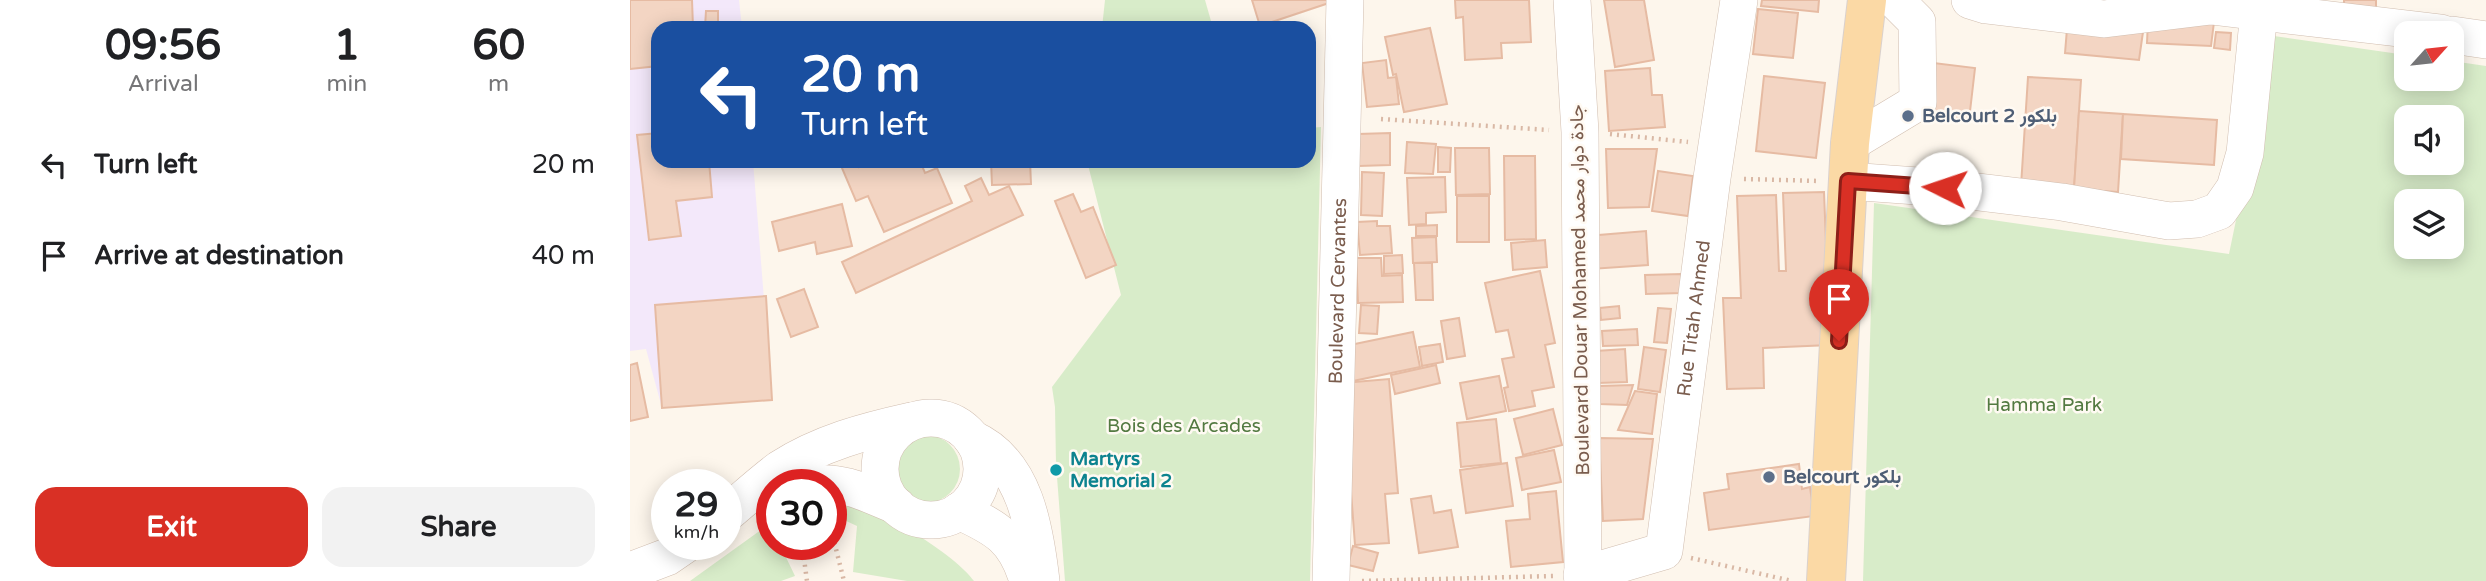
<!DOCTYPE html>
<meta charset="utf-8">
<style>
body{margin:0;font-family:"Varela Round",Vazirmatn,sans-serif;background:#f2f2f2;color:#202124;height:100vh;display:flex;flex-direction:column;font-size:26px;white-space:nowrap}
*{box-sizing:border-box;margin:0}
p{font-size:23px;color:#757577}
.icon{flex:none;width:38px;height:38px;fill:none;stroke:currentColor;stroke-width:2;stroke-linecap:round;stroke-linejoin:round}
.map{position:relative;flex:1;overflow:hidden}
.drawer{display:flex;flex-direction:column;background:#fff;width:630px}
.drawer>*{flex:none}
.guide{position:absolute;left:21px;top:21px;width:665px;height:147px;border-radius:21px;box-shadow:0 4px 18px #0003;background:#1a4fa0;color:#fff;overflow:hidden}
.needle{width:46px;rotate:63deg}
.tools{position:absolute;left:1764px;top:21px;display:grid;gap:14px}
.tools a{display:grid;place-items:center;width:70px;height:70px;border-radius:14px;background:#fff;box-shadow:0 4px 18px #0003;font-size:35px}
.speed{position:absolute;left:21px;top:469px;display:flex;gap:14px;font-size:35px;font-weight:700;text-align:center}
.speed>*{display:grid;place-content:center;width:91px;height:91px;border-radius:50%;background:#fff;box-shadow:0 4px 18px #0003;line-height:1}
.speed small{font-size:18px;font-weight:400}
.speed .limit{border:10px solid #d22;background:#fff;color:#111}
.pin{position:absolute;display:grid;place-items:center;width:60px;height:60px;color:#fff;margin:-72px -30px;border-radius:50% 50% 50% 0;rotate:-45deg;box-shadow:0 0 7px #0007}
.pin .icon{rotate:45deg}
.me{position:absolute;width:77px;margin:-38px;rotate:274deg;stroke-linejoin:round;filter:drop-shadow(0 0 5px #0008)}
.turn{display:flex;align-items:center;gap:24px;height:147px;padding:0 35px;font-size:32px}
.turn .icon{width:91px;height:91px;stroke-width:2.5}
.turn b{display:block;font-size:49px;line-height:60px}
.eta{display:flex;justify-content:space-evenly;align-items:center;height:119px;text-align:center}
.eta b{font-size:42px;font-weight:700;line-height:49px}
.cta{display:flex;gap:14px;margin-top:auto;padding:14px 35px}
.cta a{flex:1;height:80px;border-radius:21px;background:#d93025;color:#fff;font-size:28px;font-weight:700;line-height:80px;text-align:center}
.cta a+a{background:#f2f2f2;color:#202124}
ul{padding:0;list-style:none}
li{display:flex;align-items:center;gap:21px;height:91px;padding:0 35px}
li div{flex:1}
li b{display:block;font-size:26px}
li em{font-style:normal}
main{display:flex;flex:1;min-height:0}
.map>svg:first-child{display:block}
.education{fill:#f3e8fa}
.green{fill:#d8ecc9;fill-rule:evenodd}
.building{fill:#f3d5c3;stroke:#e6bba3;stroke-width:2}
.lines{fill:none;stroke-linecap:round;stroke-linejoin:round}
.minor-casing{stroke:#d1beb0;stroke-width:38}
.major-casing{stroke:#dad1cd;stroke-width:40}
.path{stroke:#d9b8a5;stroke-width:4.5;stroke-dasharray:2 5;stroke-linecap:butt}
.minor{stroke:#fff;stroke-width:37}
.major{stroke:#fbd9a5;stroke-width:38}
.route-casing{stroke:#8d1f18;stroke-width:18}
.route{stroke:#d93025;stroke-width:12}
.service-dot{fill:#5c6f8a;stroke:#fffaf3;stroke-width:2.5}
.culture-dot{fill:#0f9aa8;stroke:#fffaf3;stroke-width:2.5}
.labels{text-anchor:middle;dominant-baseline:central;stroke-width:5;stroke-linejoin:round;paint-order:stroke}
.service-label{font-size:19px;font-weight:bold;fill:#4e5e75;stroke:#fffaf3;text-anchor:start}
.street-label{font-size:19px;fill:#7a5c4d;stroke:#fffaf3}
.park-label{font-size:19px;fill:#537a41;stroke:#fffaf3}
.culture-label{font-size:19px;font-weight:bold;fill:#0d838f;stroke:#fffaf3;text-anchor:start}
</style>
<main>
<section class="drawer">
<div class="eta">
<div><b>09:56</b><p>Arrival</p></div>
<div><b>1</b><p>min</p></div>
<div><b>60</b><p>m</p></div>
</div>
<ul>
<li><svg class="icon" aria-label="left" viewBox="0 0 24 24"><path d="M17 20v-9H6M10 6l-5 5 5 5"/></svg><div><b>Turn left</b></div><em>20 m</em></li>
<li><svg class="icon" aria-label="arrive" viewBox="0 0 24 24"><path d="M6 21V4h12l-3 4 3 4H6"/></svg><div><b>Arrive at destination</b></div><em>40 m</em></li>
</ul>
<div class="cta"><a>Exit</a><a>Share</a></div>
</section>
<div class="map">
<svg width="1856" height="581" viewBox="0 0 1856 581">
<rect width="100%" height="100%" fill="#fdf6ec"/>
<path class="education" d="M0,0H109L112,28H28V161H123L142,400L32,408L16,349L0,351Z"/>
<g class="green">
<path d="M475,0H575L583,28H472Z"/>
<path d="M1644,36L1776,55V79H1822V61L1856,66V581H1233L1244,203L1599,254ZM1776,117H1822V163H1776ZM1776,201H1822V247H1776Z"/>
<path d="M691,127L680,581H435L426,464L425,407L422,387L491,295L457,161H679V128Z"/>
<circle cx="296" cy="469" r="34"/>
<path d="M201,501C212,503 224,504 234,508C262,516 327,557 344,581H277L223,572L227,526L201,514Z"/>
<path d="M142,522V544H153L152,549L165,576L151,581H60Z"/>
</g>
<g class="building">
<path d="M0,0H62L63,27H75L76,11H88V28H28V66L0,69Z"/>
<path d="M622,0H702V2L630,26Z"/>
<path d="M825,0H899L901,42L871,43L872,58L835,60L833,17L826,18Z"/>
<path d="M974,0H1014L1024,60L985,67Z"/>
<path d="M1132,0H1189L1188,12L1131,6Z"/>
<path d="M1714,0H1746V10L1714,8Z"/>
<path d="M1128,9L1168,13L1163,58L1123,54Z"/>
<path d="M1585,14L1581,46L1517,43L1518,20Z"/>
<path d="M1514,25L1509,60L1435,53L1437,29Z"/>
<path d="M800,28L817,104L774,112L766,74L763,75L755,37Z"/>
<path d="M1586,32L1601,33L1600,50L1584,48Z"/>
<path d="M756,60L758,78L766,77L769,104L737,107L732,63Z"/>
<path d="M1279,60L1345,68L1339,120L1273,112Z"/>
<path d="M1020,68L1022,95H1032L1035,127L979,131L975,71Z"/>
<path d="M1134,76L1195,83L1186,158L1126,151Z"/>
<path d="M1398,77L1451,80L1444,189L1391,186Z"/>
<path d="M1449,111L1493,114L1488,192L1444,189Z"/>
<path d="M1493,114L1587,120L1584,165L1491,159Z"/>
<path d="M28,133V161H79L82,197L46,201L51,236L19,240L7,135Z"/>
<path d="M760,133V165L729,166L728,134Z"/>
<path d="M777,142L806,144L803,174L775,173Z"/>
<path d="M808,147L821,148L820,172H808Z"/>
<path d="M825,148H859L860,194L826,195Z"/>
<path d="M976,149H1027L1019,207L978,208Z"/>
<path d="M874,156H905L906,239L875,240Z"/>
<path d="M209,161H227L229,167L242,161H290L295,173L307,168L322,203L254,232L238,196L226,201Z"/>
<path d="M361,161H400L401,184L362,185Z"/>
<path d="M1028,171L1063,176L1058,216L1022,211Z"/>
<path d="M732,172L754,173L752,216L731,215Z"/>
<path d="M815,177L816,212L796,213V224L779,225L777,178Z"/>
<path d="M351,178L359,195L379,186L393,215L226,293L212,262L342,201L335,186Z"/>
<path d="M1194,192L1200,345L1133,348L1134,388L1097,389L1093,298H1111L1107,196L1146,195L1149,271H1156L1153,193Z"/>
<path d="M443,194L451,212L463,207L486,265L456,278L425,201Z"/>
<rect x="827" y="196" width="32" height="46"/>
<path d="M212,204L222,246L187,254L185,242L149,251L142,222Z"/>
<path d="M747,221V226H760L762,253L730,255L727,222Z"/>
<path d="M807,225V236H786V226Z"/>
<path d="M1016,231L1018,265L961,269L957,236Z"/>
<path d="M806,237L807,262L783,263L782,238Z"/>
<path d="M915,240L917,267L883,270L881,243Z"/>
<path d="M772,255L773,273L754,274V256Z"/>
<path d="M726,258H751L752,276L772,275L773,302L728,303Z"/>
<path d="M784,263H802L803,300H786Z"/>
<path d="M910,271L925,343L915,345L924,387L902,391L905,406L879,411L874,388L878,387L872,359L884,357L878,330L866,332L855,283Z"/>
<path d="M1051,274L1052,293L1016,294L1015,275Z"/>
<path d="M174,289L188,327L161,337L147,299Z"/>
<path d="M136,296L142,400L32,408L25,305Z"/>
<path d="M731,305L749,306L747,334L729,333Z"/>
<path d="M989,306L990,318L971,320L970,308Z"/>
<path d="M1028,308L1041,309L1037,343L1024,342Z"/>
<path d="M829,318L835,356L817,359L811,321Z"/>
<path d="M1007,329L1008,345L973,346L972,331Z"/>
<path d="M783,332L790,367L723,381L715,346Z"/>
<path d="M810,344L813,362L792,366L789,347Z"/>
<path d="M1014,347L1036,350L1030,392L1008,389Z"/>
<path d="M995,349L997,382L968,383L966,351Z"/>
<path d="M7,363L18,417L0,421V365Z"/>
<path d="M806,365L810,383L765,394L761,375Z"/>
<path d="M869,376L876,411L837,419L830,383Z"/>
<path d="M759,379L768,493L755,494L759,543L725,545L713,383Z"/>
<path d="M1003,385L997,405L970,404L969,386Z"/>
<path d="M1005,391L1027,394L1022,434L988,430Z"/>
<path d="M923,409L932,445L893,455L884,419Z"/>
<path d="M866,419L871,463L831,467L827,423Z"/>
<path d="M969,438L1023,439L1013,519L973,521Z"/>
<path d="M924,450L931,482L892,490L886,458Z"/>
<path d="M877,463L883,506L836,513L830,470Z"/>
<path d="M1169,464L1172,489L1180,487L1184,516L1079,530L1074,493L1099,489L1097,474Z"/>
<path d="M926,491L933,562L881,567L876,521L900,519L898,494Z"/>
<path d="M801,496L804,513L821,510L828,547L789,553L781,499Z"/>
<path d="M723,546L748,553L743,571L718,565Z"/>
</g>
<g class="lines">
<defs>
<g id="minor">
<path d="M942,0L950,132L953,581"/>
<path d="M1340,0L1356,5L1474,19L1581,6L1811,33"/>
<path d="M1822,35L1856,40"/>
<path d="M1220,143L1288,102L1287,22L1265,0"/>
<path d="M1218,181L1315,188L1432,202L1539,221L1567,219L1589,211L1605,188L1615,153L1629,11"/>
<circle cx="301" cy="469" r="51"/>
<path d="M342,439C395,462 405,529 411,581"/>
<path d="M179,485C212,479 238,494 267,506"/>
<path d="M329,511C367,528 386,539 398,581"/>
<path d="M96,514C114,499 131,483 150,469C190,443 236,431 281,421"/>
<path d="M0,571L37,557L56,544"/>
<path id="s1" d="M952,575L1034,551L1082,178L1109,0"/>
<path id="s2" d="M701,581L715,0"/>
</g>
<path id="major" d="M1196,581L1220,143L1237,0"/>
</defs>
<use href="#minor" class="minor-casing"/>
<use href="#major" class="major-casing"/>
<g class="path">
<path d="M751,119L919,130"/>
<path d="M980,134L1058,142"/>
<path d="M1114,179L1189,181"/>
<path d="M201,529L214,581"/>
<path d="M172,544L177,581"/>
<path d="M1061,558L1162,581"/>
<path d="M732,581L923,576"/>
</g>
<use href="#minor" class="minor"/>
<use href="#major" class="major"/>
</g>
<g class="lines">
<defs>
<path id="route" d="M1209,341L1218,181L1315,188"/>
</defs>
<use href="#route" class="route-casing"/>
<use href="#route" class="route"/>
</g>
<g class="service-dot">
<circle cx="1278" cy="116" r="7"/>
<circle cx="1139" cy="477" r="7"/>
</g>
<circle class="culture-dot" cx="426" cy="470" r="7"/>
<g class="labels">
<g class="service-label">
<text x="1292" y="116">Belcourt 2 بلكور</text>
<text x="1153" y="477">Belcourt بلكور</text>
</g>
<g class="street-label">
<text transform="translate(950 290) rotate(-91)">Boulevard Douar Mohamed جادة دوار محمد</text>
<text stroke="none"><textPath href="#s2" startOffset="290">Boulevard Cervantes</textPath></text>
<text stroke="none"><textPath href="#s1" startOffset="320">Rue Titah Ahmed</textPath></text>
</g>
<g class="park-label">
<text x="1414" y="405">Hamma Park</text>
<text x="554" y="426">Bois des Arcades</text>
</g>
<g class="culture-label">
<text x="440" y="459">Martyrs<tspan x="440" dy="22">Memorial 2</tspan></text>
</g>
</g>
</svg>
<div class="tools">
<a><svg class="needle" viewBox="-14 -14 28 28"><path d="M0-13l5 13h-10z" fill="#e53935"/><path d="M0 13l5-13h-10z" fill="#757577"/></svg></a>
<a><svg class="icon" aria-label="sound" viewBox="0 0 24 24"><path d="M4 9h4l5-4v14l-5-4H4zM17 9q2 3 0 6"/></svg></a>
<a><svg class="icon" aria-label="layers" viewBox="0 0 24 24"><path d="M12 4l9 5-9 5-9-5zM3 14l9 5 9-5"/></svg></a>
</div>
<div class="speed"><div>29<small>km/h</small></div><div class="limit">30</div></div>
<div class="pin" style="left:1209px;top:341px;background:#d93025"><svg class="icon" aria-label="arrive" viewBox="0 0 24 24"><path d="M6 21V4h12l-3 4 3 4H6"/></svg></div>
<svg class="me" style="left:1315px;top:188px" viewBox="-20 -20 40 40"><circle r="19" fill="#fff"/><path d="M0-13L10 11 0 6-10 11z" fill="#d93025"/></svg>
<div class="guide">
<div class="turn"><svg class="icon" aria-label="left" viewBox="0 0 24 24"><path d="M17 20v-9H6M10 6l-5 5 5 5"/></svg><div><b>20 m</b>Turn left</div></div>
</div>
</div>
</main>
